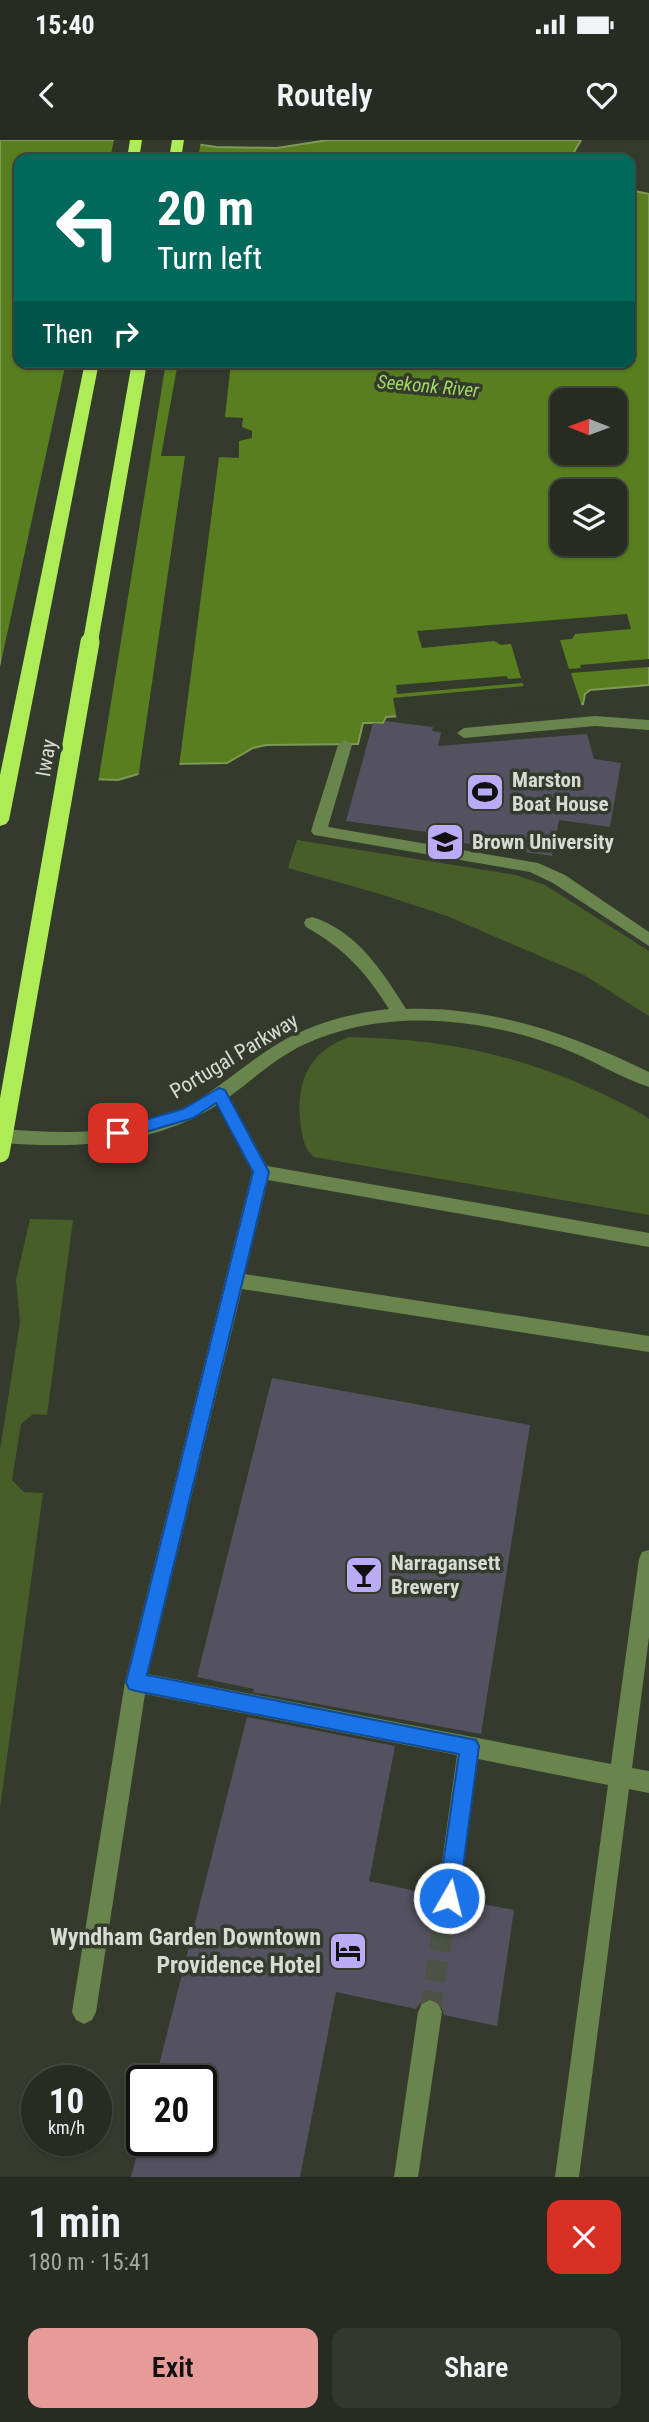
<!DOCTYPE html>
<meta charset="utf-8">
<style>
body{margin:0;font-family:"Roboto Condensed",sans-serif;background:#33382f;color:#f1f3f6;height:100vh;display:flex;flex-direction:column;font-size:26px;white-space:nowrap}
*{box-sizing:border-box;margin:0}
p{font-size:23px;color:#a4a7a5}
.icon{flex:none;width:38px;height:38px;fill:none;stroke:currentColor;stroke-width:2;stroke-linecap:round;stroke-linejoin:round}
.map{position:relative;height:2037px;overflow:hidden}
.panel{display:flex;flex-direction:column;background:#272c22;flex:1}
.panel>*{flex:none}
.top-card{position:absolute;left:14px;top:14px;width:621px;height:214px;border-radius:14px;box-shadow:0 2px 5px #0004,0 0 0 2px #434840;background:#00695c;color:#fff;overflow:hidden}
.needle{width:46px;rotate:271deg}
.tools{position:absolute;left:550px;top:248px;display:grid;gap:14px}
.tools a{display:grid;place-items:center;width:77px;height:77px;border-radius:14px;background:#272c22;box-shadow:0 2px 5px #0004,0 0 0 2px #434840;font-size:35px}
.speed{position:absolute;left:21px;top:1925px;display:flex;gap:14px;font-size:35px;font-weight:700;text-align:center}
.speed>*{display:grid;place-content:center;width:91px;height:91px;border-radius:50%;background:#272c22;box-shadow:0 2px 5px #0004,0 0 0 2px #434840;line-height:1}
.speed small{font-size:18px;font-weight:400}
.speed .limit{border:4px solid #111;border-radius:10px;background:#fff;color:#111}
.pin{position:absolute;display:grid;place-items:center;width:60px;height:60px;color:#fff;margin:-30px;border-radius:14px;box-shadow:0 4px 10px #0006}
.me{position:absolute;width:77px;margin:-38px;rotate:8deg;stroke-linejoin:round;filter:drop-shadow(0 0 5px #0008)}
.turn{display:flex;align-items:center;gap:24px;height:147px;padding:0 28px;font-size:32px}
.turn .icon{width:91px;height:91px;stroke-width:2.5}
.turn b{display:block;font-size:49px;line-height:60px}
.then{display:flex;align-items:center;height:66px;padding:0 28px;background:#0003;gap:14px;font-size:26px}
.round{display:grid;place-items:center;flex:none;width:74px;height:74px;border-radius:14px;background:#33382f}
.head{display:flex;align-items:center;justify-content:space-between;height:119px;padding:0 28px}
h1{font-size:42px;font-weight:600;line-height:52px}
.cta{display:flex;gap:14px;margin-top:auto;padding:14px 28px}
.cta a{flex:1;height:80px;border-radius:14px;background:#e69b98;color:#111;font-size:28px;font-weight:600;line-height:80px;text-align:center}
.cta a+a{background:#33382f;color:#f1f3f6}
.status{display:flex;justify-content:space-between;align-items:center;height:49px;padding:0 35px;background:#272c22;direction:ltr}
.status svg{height:19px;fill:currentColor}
header{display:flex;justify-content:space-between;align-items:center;height:91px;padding:0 28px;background:#272c22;font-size:32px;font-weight:600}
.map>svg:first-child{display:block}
.green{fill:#475e29}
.water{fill:#587e1f;stroke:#7e9a55;stroke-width:2;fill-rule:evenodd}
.pier{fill:#343b2d}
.building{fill:#545161}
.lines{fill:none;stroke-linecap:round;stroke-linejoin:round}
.minor-tunnel{stroke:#4c5346;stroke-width:21;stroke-dasharray:21 10;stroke-linecap:butt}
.minor{fill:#6a844d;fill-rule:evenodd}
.highway{fill:#aeec57;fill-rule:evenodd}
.highway-bridge-far1{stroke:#aeec57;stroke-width:15}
.highway-bridge{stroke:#aeec57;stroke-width:19}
.route{fill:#1a73e8;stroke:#114b97;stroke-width:2}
.labels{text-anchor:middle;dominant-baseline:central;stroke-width:7;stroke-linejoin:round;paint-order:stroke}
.far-water-label{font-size:19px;font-style:italic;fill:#a4d761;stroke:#343b2d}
.street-label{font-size:21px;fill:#d7dbd3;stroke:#343b2d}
.poi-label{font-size:21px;font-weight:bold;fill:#d7dbd3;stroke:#343b2d;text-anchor:start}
.near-poi-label{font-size:24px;font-weight:bold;fill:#d7dbd3;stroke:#343b2d;text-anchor:end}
</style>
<div class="status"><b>15:40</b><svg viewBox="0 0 49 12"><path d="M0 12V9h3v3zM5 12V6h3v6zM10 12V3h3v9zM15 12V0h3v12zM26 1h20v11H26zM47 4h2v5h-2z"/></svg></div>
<header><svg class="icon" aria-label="back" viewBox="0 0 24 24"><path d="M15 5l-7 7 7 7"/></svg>Routely<svg class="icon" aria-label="heart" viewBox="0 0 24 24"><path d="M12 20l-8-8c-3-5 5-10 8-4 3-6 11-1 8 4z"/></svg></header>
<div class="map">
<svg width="649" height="2037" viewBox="0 0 649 2037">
<rect width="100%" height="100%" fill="#343b2d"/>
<g class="green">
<path d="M297,700L516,735L545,745L649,811V876L584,835L447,776L380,754L288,728Z"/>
<path d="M349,897C461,899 544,921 642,974L649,979V1075L314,1017C305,1011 303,999 301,988C295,945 306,913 349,897Z"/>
<path d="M30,1079L73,1080L47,1275L33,1274L21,1284L12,1340L24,1352L43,1353L0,1668V1310L20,1182L16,1140Z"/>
</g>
<path class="water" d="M0,0H168L216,7L277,8L328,0H581L570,19H19V222H630V50L649,54V545L590,550L585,554L583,564L386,577L383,583H363L358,604L266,605L253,608L227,623L172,624L118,640L0,636ZM562,261H614V313H562ZM562,352H614V404H562Z"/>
<g class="pier">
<path d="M114,0H189L201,1L198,19H110Z"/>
<path d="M66,222H166L98,643L0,639V527Z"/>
<path d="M178,222H231L225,277L243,278L242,287L252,291V298L239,301V318L219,317L179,627L138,639L185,316H161Z"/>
<path d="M627,474L631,489L575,494L572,499L560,500L569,529L581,528L580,525L649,519V527L571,533L582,567L397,580L393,558L524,546L522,543L397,554L396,545L507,536L508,539L521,538L511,504L501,505L494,501L422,508L417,491Z"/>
</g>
<g class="building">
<path d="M385,581L433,587L432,591L441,592L438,606L587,594L594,619L621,623L610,687L559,680L552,716L463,703L464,697L346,681L373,583L384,584Z"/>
<path d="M272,1238L530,1285L481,1594L253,1552L254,1549L197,1537Z"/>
<path d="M247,1577L395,1606L369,1741L435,1755L438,1766L447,1770L457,1767L461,1760L514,1770L497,1886L444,1875L440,1863L431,1858L421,1862L416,1869L336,1852L300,2037H131L142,1995V2000H201V1941H155Z"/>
</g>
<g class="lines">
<path class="minor-tunnel" d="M430,1872L448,1757"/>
<g class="minor">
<path d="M595,576L649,580V590L595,586L464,598L457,593L464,588Z"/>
<path d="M345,600L352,605L328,687L538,723L565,735L649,792V806L553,743L530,732L314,695L311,691L338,605Z"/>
<path d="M312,777C356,790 383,832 406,869C492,866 573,895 649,932V947C619,937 591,919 562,908C481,877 383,867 303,905C276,918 253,939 229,957L267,1026L649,1093V1107L268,1040L245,1134L649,1196V1212L242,1149L148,1534L611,1624L639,1419L642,1412L649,1410V1497L632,1628L649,1631V1653L629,1649L579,2037H555L608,1645L478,1619L459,1757L456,1765L448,1768L440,1765L437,1757L457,1615L145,1554L96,1872L92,1880L84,1884L76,1880L72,1872L125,1542L252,1032L217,965C151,1007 75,1008 0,1003V989C57,993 121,997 175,972C210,956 236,931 268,910C303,886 348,873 389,869C365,831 346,810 306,787L304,783L306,779Z"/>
<path d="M430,1860L438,1864L442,1872L418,2037H394L418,1872L422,1864Z"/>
</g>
<g class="highway">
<path d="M130,0H142L139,19H127Z"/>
<path d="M172,0H184L181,19H169Z"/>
<path d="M85,222H99L9,680L6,684L0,686V635Z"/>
</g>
<path class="highway-bridge-far1" d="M90,504L138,231"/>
<path class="highway-bridge" d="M0,1013L90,502"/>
</g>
<path class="route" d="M219,948L225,950L269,1032L147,1535L476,1600L479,1606L459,1758L456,1765L449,1768L441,1765L438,1758L459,1614L136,1551L129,1549L126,1542L253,1032L216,963L193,978L118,1000L111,993L113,989L183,969Z"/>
<defs>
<symbol id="stadium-square" viewBox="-11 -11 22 22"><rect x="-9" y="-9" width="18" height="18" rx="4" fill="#bbaaf6" stroke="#343b2d"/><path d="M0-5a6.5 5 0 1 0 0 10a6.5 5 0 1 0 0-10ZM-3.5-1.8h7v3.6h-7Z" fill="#111"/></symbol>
<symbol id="university-square" viewBox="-11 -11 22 22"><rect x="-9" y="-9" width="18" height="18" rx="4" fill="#bbaaf6" stroke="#343b2d"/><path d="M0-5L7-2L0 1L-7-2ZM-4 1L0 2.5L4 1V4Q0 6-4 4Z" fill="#111"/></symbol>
<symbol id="bar-square" viewBox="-11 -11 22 22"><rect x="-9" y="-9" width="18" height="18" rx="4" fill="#bbaaf6" stroke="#343b2d"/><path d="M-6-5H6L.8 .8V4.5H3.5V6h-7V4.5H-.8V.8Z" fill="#111"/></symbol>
<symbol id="hotel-square" viewBox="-11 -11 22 22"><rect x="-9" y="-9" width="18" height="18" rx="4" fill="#bbaaf6" stroke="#343b2d"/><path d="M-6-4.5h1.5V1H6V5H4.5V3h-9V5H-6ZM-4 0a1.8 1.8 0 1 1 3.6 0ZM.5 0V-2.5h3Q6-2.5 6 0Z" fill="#111"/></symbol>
</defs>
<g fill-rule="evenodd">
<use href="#stadium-square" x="463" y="630" width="44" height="44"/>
<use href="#university-square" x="423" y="680" width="44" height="44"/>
<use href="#bar-square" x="342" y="1413" width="44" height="44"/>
<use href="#hotel-square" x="326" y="1789" width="44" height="44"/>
</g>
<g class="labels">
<g class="far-water-label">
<text transform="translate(428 246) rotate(5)">Seekonk River</text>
</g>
<g class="street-label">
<text transform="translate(46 618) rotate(-80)">Iway</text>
<text transform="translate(234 916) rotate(-31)">Portugal Parkway</text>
</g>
<g class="poi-label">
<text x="512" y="640">Marston<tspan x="512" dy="24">Boat House</tspan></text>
<text x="472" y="702">Brown University</text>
<text x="391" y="1423">Narragansett<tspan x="391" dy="24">Brewery</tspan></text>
</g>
<g class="near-poi-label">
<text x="321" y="1797">Wyndham Garden Downtown<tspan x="321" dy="28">Providence Hotel</tspan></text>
</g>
</g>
</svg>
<div class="tools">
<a><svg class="needle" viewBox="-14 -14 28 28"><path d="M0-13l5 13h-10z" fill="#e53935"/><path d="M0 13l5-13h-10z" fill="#a4a7a5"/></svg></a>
<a><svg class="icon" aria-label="layers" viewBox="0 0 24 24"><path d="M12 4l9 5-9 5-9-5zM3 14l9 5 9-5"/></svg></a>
</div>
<div class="speed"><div>10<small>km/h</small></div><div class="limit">20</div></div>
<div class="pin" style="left:118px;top:993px;background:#d93025"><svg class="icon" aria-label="arrive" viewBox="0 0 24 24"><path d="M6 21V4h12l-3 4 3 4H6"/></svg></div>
<svg class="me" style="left:449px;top:1758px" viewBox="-20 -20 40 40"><circle r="17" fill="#1a73e8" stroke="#fff" stroke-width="3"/><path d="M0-11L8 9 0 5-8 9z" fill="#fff"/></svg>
<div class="top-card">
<div class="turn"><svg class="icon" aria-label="left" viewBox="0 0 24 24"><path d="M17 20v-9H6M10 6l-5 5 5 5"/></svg><div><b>20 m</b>Turn left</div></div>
<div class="then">Then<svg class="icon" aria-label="right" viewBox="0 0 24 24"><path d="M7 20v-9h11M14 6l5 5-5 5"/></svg></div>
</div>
</div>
<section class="panel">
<div class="head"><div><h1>1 min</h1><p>180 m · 15:41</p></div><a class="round" style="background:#d93025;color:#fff"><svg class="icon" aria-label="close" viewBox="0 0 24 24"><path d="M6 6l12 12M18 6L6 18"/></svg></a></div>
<div class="cta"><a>Exit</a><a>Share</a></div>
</section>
